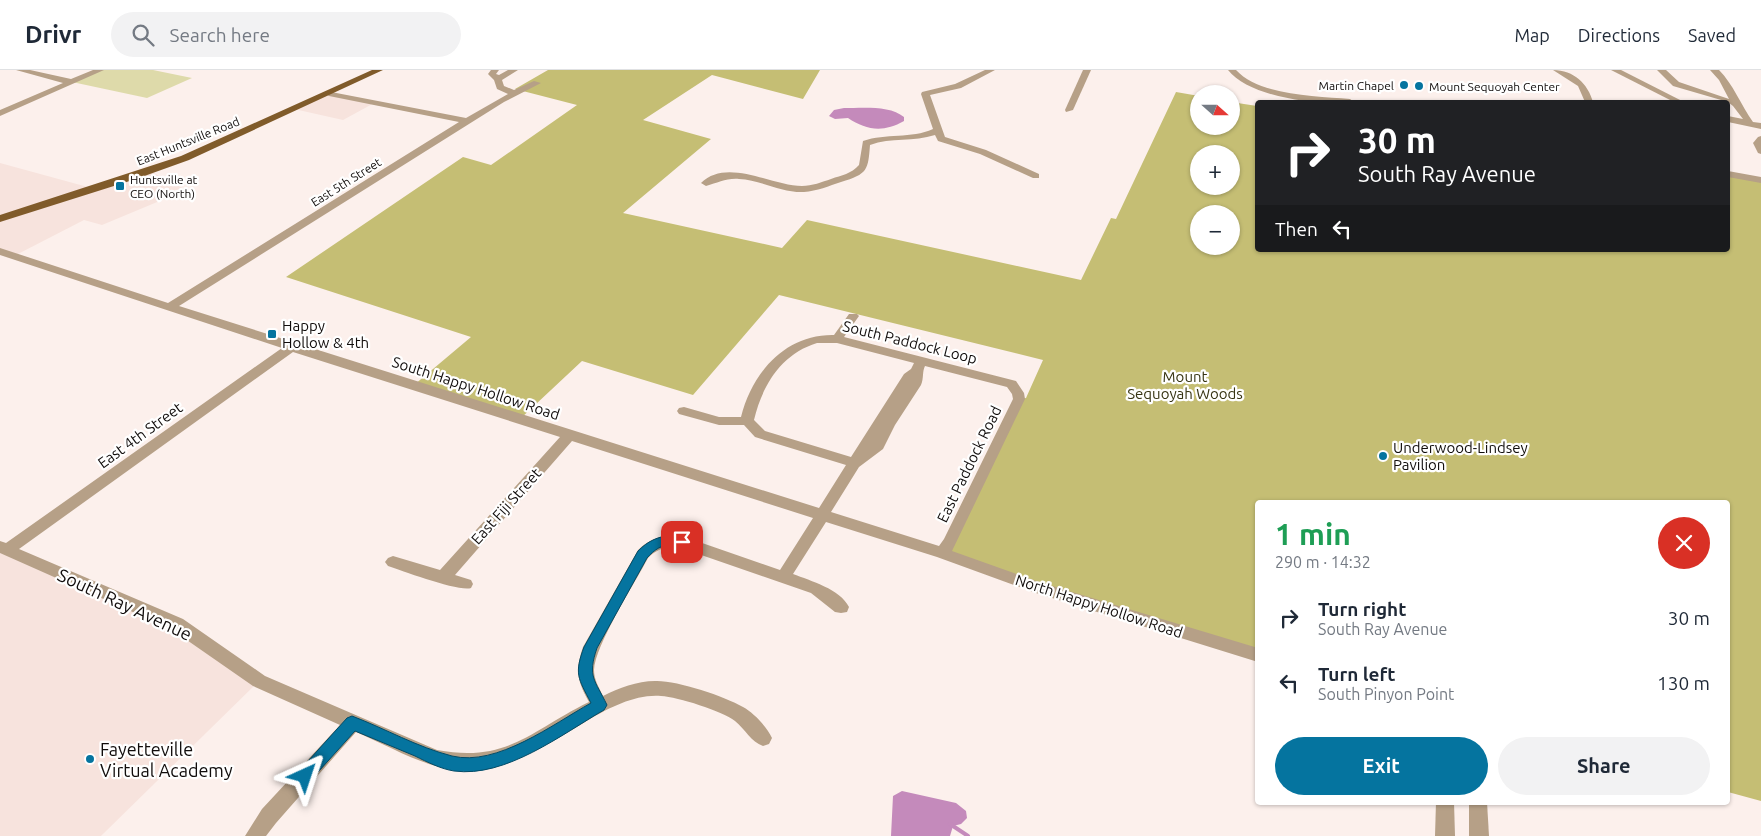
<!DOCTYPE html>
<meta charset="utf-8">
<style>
body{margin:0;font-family:Ubuntu,sans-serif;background:#f2f2f3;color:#1f2937;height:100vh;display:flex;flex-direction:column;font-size:19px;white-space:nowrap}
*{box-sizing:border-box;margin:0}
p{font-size:16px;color:#747a83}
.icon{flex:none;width:28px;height:28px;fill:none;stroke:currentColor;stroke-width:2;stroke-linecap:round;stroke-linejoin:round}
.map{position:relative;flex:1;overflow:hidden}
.details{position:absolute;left:1255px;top:430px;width:475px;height:305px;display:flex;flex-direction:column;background:#fff;border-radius:5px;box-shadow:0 1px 4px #0004}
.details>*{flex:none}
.guide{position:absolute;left:1255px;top:30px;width:475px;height:152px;border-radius:5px;box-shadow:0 1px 4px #0004;background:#202124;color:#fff;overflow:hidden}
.needle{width:32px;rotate:111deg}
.buttons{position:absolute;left:1190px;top:15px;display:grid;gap:10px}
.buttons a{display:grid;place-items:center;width:50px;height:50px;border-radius:50%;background:#fff;box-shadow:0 1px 4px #0004;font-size:25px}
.pin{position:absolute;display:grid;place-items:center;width:42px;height:42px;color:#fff;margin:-21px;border-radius:10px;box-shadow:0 2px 8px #0006}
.me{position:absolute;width:55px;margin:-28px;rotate:42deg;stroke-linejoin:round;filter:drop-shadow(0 0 4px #0008)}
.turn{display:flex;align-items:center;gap:18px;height:105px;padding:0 20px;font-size:22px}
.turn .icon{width:65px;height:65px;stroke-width:2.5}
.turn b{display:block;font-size:35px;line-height:42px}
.then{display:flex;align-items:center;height:48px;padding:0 20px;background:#0003;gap:10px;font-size:19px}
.round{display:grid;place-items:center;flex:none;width:52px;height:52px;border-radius:26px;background:#f2f2f3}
.head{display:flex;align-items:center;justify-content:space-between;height:85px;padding:0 20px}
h1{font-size:30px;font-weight:600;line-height:38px;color:#1e9e55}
.action{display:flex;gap:10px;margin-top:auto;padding:10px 20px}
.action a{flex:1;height:58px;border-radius:30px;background:#05749f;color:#fff;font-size:20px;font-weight:600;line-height:58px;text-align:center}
.action a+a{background:#f2f2f3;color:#1f2937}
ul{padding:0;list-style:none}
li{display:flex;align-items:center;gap:15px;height:65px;padding:0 20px}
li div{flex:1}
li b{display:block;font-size:19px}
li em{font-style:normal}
header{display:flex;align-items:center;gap:30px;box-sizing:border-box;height:70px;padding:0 25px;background:#fff;border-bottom:1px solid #e0e1e3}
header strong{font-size:24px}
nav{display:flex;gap:28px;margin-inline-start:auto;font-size:18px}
.search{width:350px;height:45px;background:#f2f2f3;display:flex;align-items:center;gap:12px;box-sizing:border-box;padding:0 18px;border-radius:28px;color:#747a83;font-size:19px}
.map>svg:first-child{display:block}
.built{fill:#f7e3dd}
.green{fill:#dedaaa}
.forest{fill:#c5be74;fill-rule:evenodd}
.water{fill:#c48abb}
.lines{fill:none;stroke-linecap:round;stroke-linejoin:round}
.stream{stroke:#c48abb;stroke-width:4}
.minor{fill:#b6a087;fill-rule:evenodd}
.major{fill:#805b2a;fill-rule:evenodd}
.route{fill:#05749f;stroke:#034b67}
.poi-dot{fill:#05749f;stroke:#fff;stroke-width:2}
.labels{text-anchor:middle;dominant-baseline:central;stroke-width:4.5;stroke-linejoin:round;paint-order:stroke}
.far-poi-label{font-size:12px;fill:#110d0c;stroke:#fff;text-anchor:start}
.far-street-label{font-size:12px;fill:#110d0c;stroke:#fff}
.poi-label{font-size:15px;fill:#110d0c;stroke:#fff;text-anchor:start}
.street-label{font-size:15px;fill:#110d0c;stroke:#fff}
.park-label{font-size:15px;fill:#373413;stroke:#fff}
.near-street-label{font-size:18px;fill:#110d0c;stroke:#fff}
.near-poi-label{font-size:18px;fill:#110d0c;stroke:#fff;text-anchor:start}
</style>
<header>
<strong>Drivr</strong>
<div class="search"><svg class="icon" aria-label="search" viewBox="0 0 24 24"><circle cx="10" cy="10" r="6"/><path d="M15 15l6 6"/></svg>Search here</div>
<nav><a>Map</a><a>Directions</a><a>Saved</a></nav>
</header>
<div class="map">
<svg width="1761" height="766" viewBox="0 0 1761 766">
<rect width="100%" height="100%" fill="#fcf0ec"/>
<g class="built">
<path d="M329,23L376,32L343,50L294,39Z"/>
<path d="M0,93L95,119L150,101L186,120L102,155L84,150L14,186L0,181Z"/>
<path d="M0,477L177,554L259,611L101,766H0Z"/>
</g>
<path class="green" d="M100,0H153L192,8L147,28L72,12Z"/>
<path class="forest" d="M548,0H820L803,29L712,5L643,50L711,69L623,143L782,178L807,150L1081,210L1111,148L1116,149L1176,22L1199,26V56H1231V32L1257,36L1258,180H1728V104L1761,110V731L1728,722V432H1258L1257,585L942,483L1019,329L1026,328L1043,290L779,225L693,325L582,291L520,349L414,315L471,267L286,207L463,87L491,95L577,35L515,19ZM1199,84H1231V116H1199ZM1199,144H1231V176H1199Z"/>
<g class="water">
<path d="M844,38C862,38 890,35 904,47V51C883,63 866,60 848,48L835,49L829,46L834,40Z"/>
<path d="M902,721L956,733L966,741L967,748L961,754L953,756L950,766H891L893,726Z"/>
</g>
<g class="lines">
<path class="stream" d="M950,754L968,766"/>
<g class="minor">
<path d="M16,0H30L71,9L93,0H104L0,46V40L63,13Z"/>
<path d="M491,0H499L496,4L499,5L508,0H518L502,10L504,16L514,20L534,11L541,13L504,32L179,236L819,438L846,395L755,367L744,355H719L679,344L677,341L679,338L684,337L719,347H741C752,303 785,264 834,265L849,244H857L859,246L844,267L1016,311L1024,323L1025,329L952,481L1039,512L1258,578V592L1036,523L937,487L826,452L793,504C811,511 840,519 849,537L847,542L841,543L835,542L811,523L681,478C667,476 658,478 648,488C635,513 595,575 594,600C594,610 599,617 603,626C619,618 637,611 655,611C676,610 724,626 743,637C754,643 767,657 772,668L769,674L763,676C751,672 745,659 735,651C722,641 678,627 661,626C636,624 611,637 590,649C543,677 494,712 436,696C410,689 382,673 356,662L276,753L266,766H245L262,739L340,655L253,616L171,559L0,483V471L6,473L282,278L0,185V178L168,233L459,52L329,26L325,23L326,21L466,48L508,24L497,19L494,10L488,4ZM817,273H837L914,293L911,299L904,304L851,387L765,361L754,350C762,316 781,284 817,273ZM293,282L560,367L440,500L393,486L388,488L385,492L388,496C403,501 459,522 471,518L473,514L471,510L455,505L572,371L813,448L780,500L682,466C665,464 650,468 638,480L583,577C575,601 577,610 589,632C530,661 508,693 437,680L265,606L183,549L19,479ZM925,296L1007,317L1012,324L1013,329L944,469L939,476L831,442L859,397L883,379L895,355L921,315C924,308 922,302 925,296Z"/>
<path d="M985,0H995L961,18L930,25L945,67L986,80L1039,104V108H1033L980,84L938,71L935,65C914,72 891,67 870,75C868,100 868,104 841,112C829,116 817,121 804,122C782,123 761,110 739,109C726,108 718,113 706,116L701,113C727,87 772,116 802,116C812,116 822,112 831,109C842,105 851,104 859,95L863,71C886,63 911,69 933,59L921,24L922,22L955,14Z"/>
<path d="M1083,0H1091L1073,40L1066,42L1065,40Z"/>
<path d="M1228,0H1236C1260,26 1317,26 1350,29L1354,32C1321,36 1250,28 1228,0Z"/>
<path d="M1553,0C1574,0 1588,14 1593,32H1585L1578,16Z"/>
<path d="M1611,0H1621L1684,32H1674Z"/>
<path d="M1657,0H1666L1679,12L1729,29L1719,10L1710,0H1719C1733,14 1741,35 1753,52L1761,53V59L1728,52V46L1743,49L1733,36L1728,32L1673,16Z"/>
<path d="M1761,66V84L1758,83L1753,73L1758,67Z"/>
<path d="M1728,101L1761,107V113L1728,107Z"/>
<path d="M1436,732H1454L1455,766H1435Z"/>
<path d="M1469,732H1487L1489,766H1469Z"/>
</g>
<path class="major" d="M372,0H383L189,90L136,109L0,152V145L181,86Z"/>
</g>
<path class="route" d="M671,465L686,468L688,472L686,475C681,477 679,476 673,475C662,474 654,480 647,488L597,578C587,607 595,610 607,635L604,640C562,664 506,708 454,701C441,699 427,692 415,686C395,678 375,669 355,661L310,711L305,713L299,711L297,706L299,701L347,648L352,646C386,659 417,677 452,686C497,697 553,654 591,633C578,608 574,604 584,577L638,481C648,471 657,467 671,465Z"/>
<g class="poi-dot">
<circle cx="1404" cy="15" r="5"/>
<circle cx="1419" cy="16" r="5"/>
<rect x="115" y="111" width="10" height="10" rx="2.5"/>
<rect x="267" y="259" width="10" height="10" rx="2.5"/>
<circle cx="1383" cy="386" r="5"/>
<circle cx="90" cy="689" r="5"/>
</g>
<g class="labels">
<g class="far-poi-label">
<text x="1394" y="15" text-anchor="end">Martin Chapel</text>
<text x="1429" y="16">Mount Sequoyah Center</text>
<text x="130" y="109">Huntsville at<tspan x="130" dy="14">CEO (North)</tspan></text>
</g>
<g class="far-street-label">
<text transform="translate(188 71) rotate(-22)">East Huntsville Road</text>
<text transform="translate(346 112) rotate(-32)">East 5th Street</text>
</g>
<g class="poi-label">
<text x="282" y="255">Happy<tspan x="282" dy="17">Hollow &amp; 4th</tspan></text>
<text x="1393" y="377">Underwood-Lindsey<tspan x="1393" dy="17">Pavilion</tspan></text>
</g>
<g class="street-label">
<text transform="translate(910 272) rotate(14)">South Paddock Loop</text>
<text transform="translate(476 318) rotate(18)">South Happy Hollow Road</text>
<text transform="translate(140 365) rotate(-36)">East 4th Street</text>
<text transform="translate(969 394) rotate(-64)">East Paddock Road</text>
<text transform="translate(506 436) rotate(-48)">East Fiji Street</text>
<text transform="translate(1099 536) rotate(18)">North Happy Hollow Road</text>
</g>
<g class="park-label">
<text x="1185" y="306">Mount<tspan x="1185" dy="17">Sequoyah Woods</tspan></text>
</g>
<g class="near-street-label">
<text transform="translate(125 534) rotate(25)">South Ray Avenue</text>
</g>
<g class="near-poi-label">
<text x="100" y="679">Fayetteville<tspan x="100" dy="21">Virtual Academy</tspan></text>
</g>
</g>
</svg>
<div class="buttons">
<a><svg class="needle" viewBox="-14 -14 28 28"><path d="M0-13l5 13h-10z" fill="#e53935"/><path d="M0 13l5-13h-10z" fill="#747a83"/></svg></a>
<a>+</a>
<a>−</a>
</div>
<div class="pin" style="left:682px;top:472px;background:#d93025"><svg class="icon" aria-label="arrive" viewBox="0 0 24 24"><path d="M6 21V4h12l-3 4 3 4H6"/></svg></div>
<svg class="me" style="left:305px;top:706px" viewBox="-20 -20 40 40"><path d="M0-17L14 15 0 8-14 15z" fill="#05749f" stroke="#fff" stroke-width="4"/></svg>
<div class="guide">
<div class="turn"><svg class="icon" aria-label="right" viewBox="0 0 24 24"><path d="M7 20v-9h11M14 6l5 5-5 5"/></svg><div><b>30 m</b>South Ray Avenue</div></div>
<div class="then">Then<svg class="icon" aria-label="left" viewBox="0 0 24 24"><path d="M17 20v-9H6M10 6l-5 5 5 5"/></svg></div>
</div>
<section class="details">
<div class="head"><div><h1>1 min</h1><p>290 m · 14:32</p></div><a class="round" style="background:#d93025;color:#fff"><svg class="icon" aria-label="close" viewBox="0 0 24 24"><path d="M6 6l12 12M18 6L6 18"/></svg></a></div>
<ul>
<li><svg class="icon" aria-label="right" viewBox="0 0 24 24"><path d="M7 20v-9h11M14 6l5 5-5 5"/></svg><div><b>Turn right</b><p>South Ray Avenue</p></div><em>30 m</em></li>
<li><svg class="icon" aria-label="left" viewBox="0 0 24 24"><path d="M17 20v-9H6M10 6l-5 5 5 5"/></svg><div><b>Turn left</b><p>South Pinyon Point</p></div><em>130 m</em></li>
</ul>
<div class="action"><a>Exit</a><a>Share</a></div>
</section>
</div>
